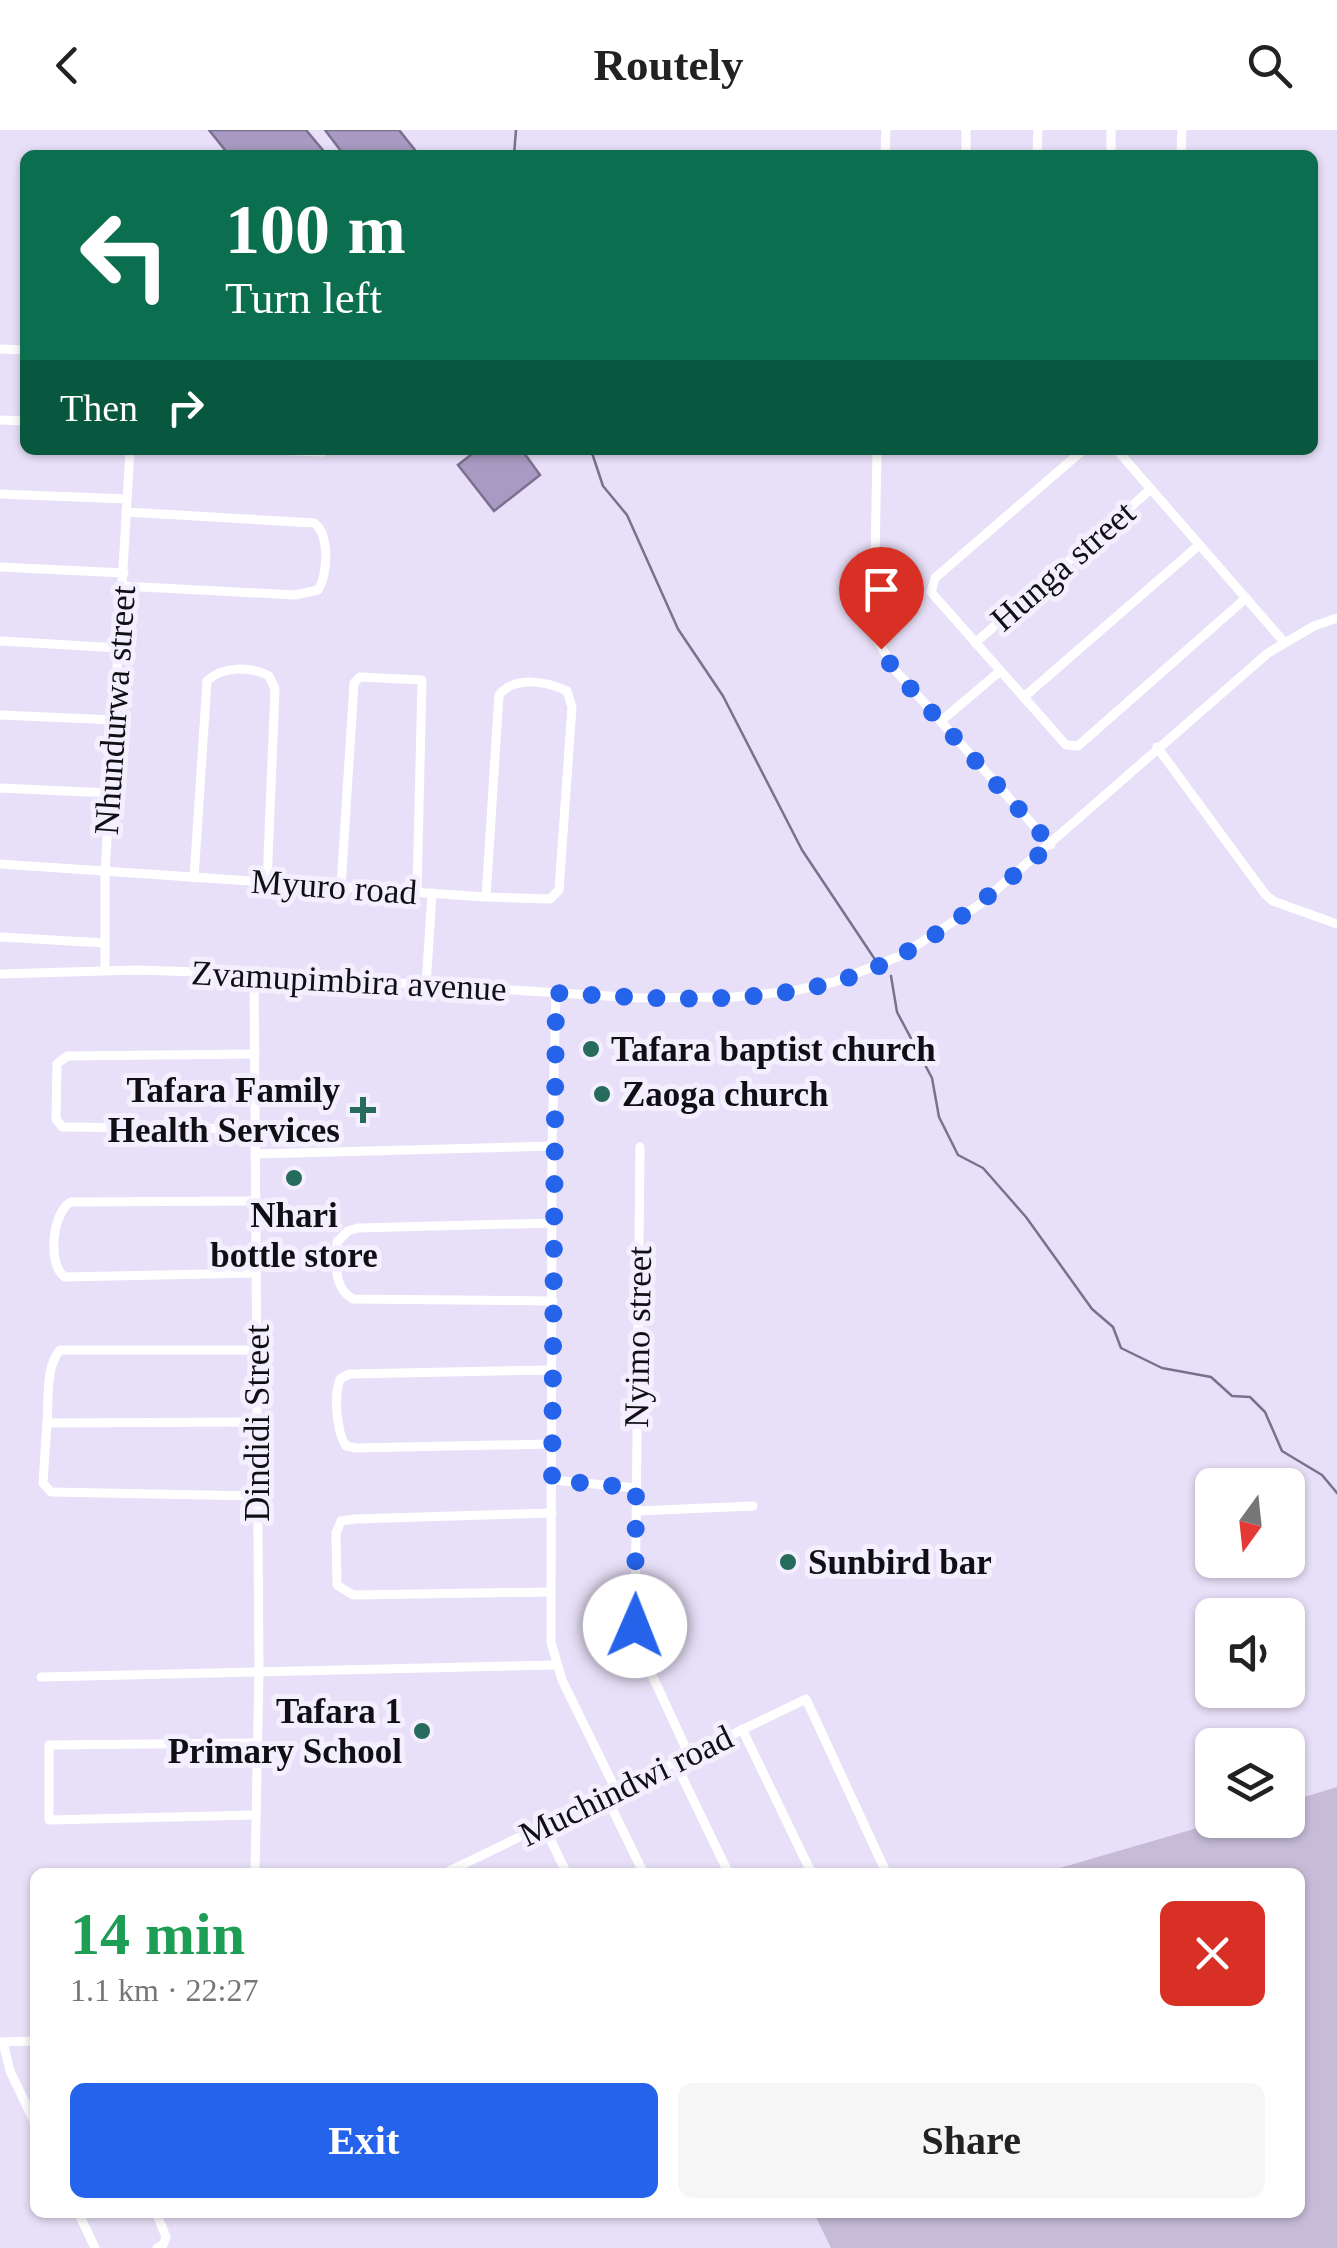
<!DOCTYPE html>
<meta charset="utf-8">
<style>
body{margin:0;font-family:Georgia,serif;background:#f6f6f6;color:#222;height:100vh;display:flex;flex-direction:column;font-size:38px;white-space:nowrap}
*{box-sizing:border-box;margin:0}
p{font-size:32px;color:#767676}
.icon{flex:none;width:55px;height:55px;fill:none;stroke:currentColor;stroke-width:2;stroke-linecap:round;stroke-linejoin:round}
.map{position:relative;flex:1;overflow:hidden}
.side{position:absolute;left:30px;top:1738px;width:1275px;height:350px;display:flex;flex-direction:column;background:#fff;border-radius:15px;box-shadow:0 2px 8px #0004}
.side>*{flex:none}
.banner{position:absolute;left:20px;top:20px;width:1298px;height:305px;border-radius:15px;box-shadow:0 2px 8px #0004;background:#0b6e4f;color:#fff;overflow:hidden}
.needle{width:65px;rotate:195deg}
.fabs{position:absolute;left:1195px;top:1338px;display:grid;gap:20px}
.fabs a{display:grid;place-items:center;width:110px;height:110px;border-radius:15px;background:#fff;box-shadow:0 2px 8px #0004;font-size:50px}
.pin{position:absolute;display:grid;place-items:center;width:85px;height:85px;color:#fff;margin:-102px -42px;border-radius:50% 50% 50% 0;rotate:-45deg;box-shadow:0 0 10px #0007}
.pin .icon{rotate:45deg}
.me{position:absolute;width:110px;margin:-55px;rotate:1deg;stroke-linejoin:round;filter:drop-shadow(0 0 8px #0008)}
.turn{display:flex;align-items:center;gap:35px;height:210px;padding:0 40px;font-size:45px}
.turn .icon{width:130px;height:130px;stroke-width:2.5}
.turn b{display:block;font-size:70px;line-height:85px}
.then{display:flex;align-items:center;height:95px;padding:0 40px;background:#0003;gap:20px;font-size:38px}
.round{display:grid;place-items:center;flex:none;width:105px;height:105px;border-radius:15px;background:#f6f6f6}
.head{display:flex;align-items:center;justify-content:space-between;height:170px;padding:0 40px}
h1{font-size:60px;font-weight:700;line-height:75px;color:#1e9e55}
.primary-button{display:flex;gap:20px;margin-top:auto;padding:20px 40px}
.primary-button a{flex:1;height:115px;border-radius:15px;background:#2563eb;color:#fff;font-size:40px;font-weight:700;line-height:115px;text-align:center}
.primary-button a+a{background:#f6f6f6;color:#222}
header{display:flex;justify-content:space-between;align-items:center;height:130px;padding:0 40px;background:#fff;font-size:45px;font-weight:700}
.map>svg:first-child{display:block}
.green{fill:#c6bcd8}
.water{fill:#a89ac2;stroke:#7b708e;stroke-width:2.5}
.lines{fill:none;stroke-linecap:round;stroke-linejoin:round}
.stream{stroke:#7b708e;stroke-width:2.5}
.minor{stroke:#fff;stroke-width:9}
.route{stroke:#2563eb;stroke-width:18;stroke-dasharray:0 32.4}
.poi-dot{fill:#276b5d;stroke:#f4effe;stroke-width:4}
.labels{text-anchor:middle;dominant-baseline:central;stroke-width:10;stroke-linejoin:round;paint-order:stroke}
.street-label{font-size:35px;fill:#110f16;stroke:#f4effe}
.poi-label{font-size:35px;font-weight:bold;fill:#110f16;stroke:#f4effe;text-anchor:start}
</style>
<header><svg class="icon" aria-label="back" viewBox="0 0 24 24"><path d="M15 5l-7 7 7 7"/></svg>Routely<svg class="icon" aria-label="search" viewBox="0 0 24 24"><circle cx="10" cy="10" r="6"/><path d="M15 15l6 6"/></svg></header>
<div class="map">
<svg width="1337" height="2118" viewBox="0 0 1337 2118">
<rect width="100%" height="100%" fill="#e8e0f8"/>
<path class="green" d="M1337,1657V2118H831L814,2083L1300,2082V1742H1046L1225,1690H1288V1672Z"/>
<g class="water">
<path d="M209,0H306L327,25H229Z"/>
<path d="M325,0H399L419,25H344Z"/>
<path d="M477,320H522L540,345L494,381L458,335Z"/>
</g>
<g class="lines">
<g class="stream">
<path d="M514,25L516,0"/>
<path d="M591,320L603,356L627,385L678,499L723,566L802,720L876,831"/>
<path d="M891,846L897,882L932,948L939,987L958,1025L983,1038L1026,1087L1092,1179L1113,1197L1121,1218L1162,1238L1211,1247L1232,1266L1250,1267L1265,1282L1282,1321L1322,1345L1337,1363"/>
</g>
<g class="minor">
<path d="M885,25L886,0"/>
<path d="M966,25V0"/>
<path d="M1037,25L1038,0"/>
<path d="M1111,25V0"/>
<path d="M1181,25L1182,0"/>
<path d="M0,219L25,220"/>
<path d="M0,290L25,291"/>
<path d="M270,320L323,322"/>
<path d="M877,320L874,489L876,508L895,540L1051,715"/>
<path d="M1083,320L935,448L931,462L1066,615L1078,616L1246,468"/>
<path d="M1117,320L1284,512"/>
<path d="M0,364L127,369"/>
<path d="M0,437L124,443"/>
<path d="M123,456L295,465L318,460C328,445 330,404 314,393L126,382"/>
<path d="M0,511L120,518"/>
<path d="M975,513L1151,359"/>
<path d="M1024,567L1199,415"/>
<path d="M0,585L115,590"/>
<path d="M941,591L999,542"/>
<path d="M1157,617L1265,764L1273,771L1337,794"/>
<path d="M0,658L110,663"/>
<path d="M0,734L486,767L550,769L559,760L572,577L567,561C547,551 514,546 499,565L486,767"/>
<path d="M194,748L207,551C223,536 250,536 269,546L275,559L267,753"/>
<path d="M341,757L354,553L360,547L422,550L417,763"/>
<path d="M0,807L105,813"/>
<path d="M105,840V743L130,320"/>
<path d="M0,844L138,840L254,844L639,868L734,867L793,861L834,852L900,826L979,775L1268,523L1314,496L1337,488"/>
<path d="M254,844L259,1540L255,1742"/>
<path d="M426,855L432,763"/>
<path d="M556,863L552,1016L551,1512L562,1550L616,1660"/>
<path d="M255,924L67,926L57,934L56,989L62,997L255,999"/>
<path d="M640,1017L635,1496L640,1519L689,1625"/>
<path d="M256,1024L552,1016"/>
<path d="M255,1071L71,1072C52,1082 47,1135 65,1147L256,1143"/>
<path d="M552,1093L358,1098L348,1101L337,1112C337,1134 332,1157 353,1169L553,1171"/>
<path d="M257,1292L47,1293C49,1271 45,1237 60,1220H257"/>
<path d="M47,1293L43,1353L51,1362L258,1366"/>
<path d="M552,1314L356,1318L346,1316C336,1301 334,1265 340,1249L349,1244L552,1240"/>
<path d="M552,1350L636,1358"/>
<path d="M637,1381L753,1376"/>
<path d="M550,1462L353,1465L337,1455L336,1403L341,1391L355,1389L552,1383"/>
<path d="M41,1547L556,1535"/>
<path d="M742,1599L811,1742"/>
<path d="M675,1632L728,1742"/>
<path d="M606,1666L643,1742"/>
<path d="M255,1685L49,1690V1615L257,1613"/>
<path d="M544,1696L566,1742"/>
<path d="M447,1742L806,1569L886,1742"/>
<path d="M0,1912L35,1911"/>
<path d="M3,1912L10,1941L35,1993"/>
<path d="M78,2082L95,2118"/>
<path d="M156,2082L166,2107L163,2115L157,2118"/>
</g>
</g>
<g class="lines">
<path class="route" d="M635,1496L636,1358L552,1350L556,863C669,869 800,882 903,824C957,794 1003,754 1051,715L894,540L881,519"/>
</g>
<g class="poi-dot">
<circle cx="591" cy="919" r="10"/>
<circle cx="602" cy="964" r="10"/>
<path d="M358 965h10v10h10v10h-10v10h-10v-10h-10v-10h10z"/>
<circle cx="294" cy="1048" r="10"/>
<circle cx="788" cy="1432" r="10"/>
<circle cx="422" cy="1601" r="10"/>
</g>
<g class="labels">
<g class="street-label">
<text transform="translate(1063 436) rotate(-41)">Hunga street</text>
<text transform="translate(115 580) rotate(-86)">Nhundurwa street</text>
<text transform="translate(334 757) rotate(4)">Myuro road</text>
<text transform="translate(349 851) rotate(3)">Zvamupimbira avenue</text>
<text transform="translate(638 1207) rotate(-89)">Nyimo street</text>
<text transform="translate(257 1293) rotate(-90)">Dindidi Street</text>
<text transform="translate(626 1656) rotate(-26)">Muchindwi road</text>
</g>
<g class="poi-label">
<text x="611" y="919">Tafara baptist church</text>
<text x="340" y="960" text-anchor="end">Tafara Family<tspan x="340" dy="40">Health Services</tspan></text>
<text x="622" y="964">Zaoga church</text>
<text x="294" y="1085" text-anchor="middle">Nhari<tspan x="294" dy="40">bottle store</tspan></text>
<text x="808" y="1432">Sunbird bar</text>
<text x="402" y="1581" text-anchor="end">Tafara 1<tspan x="402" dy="40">Primary School</tspan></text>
</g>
</g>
</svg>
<div class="fabs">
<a><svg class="needle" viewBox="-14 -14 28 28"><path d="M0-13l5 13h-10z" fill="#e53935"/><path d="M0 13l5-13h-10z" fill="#767676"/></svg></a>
<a><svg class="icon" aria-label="sound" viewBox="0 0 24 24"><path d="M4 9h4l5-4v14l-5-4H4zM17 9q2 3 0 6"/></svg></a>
<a><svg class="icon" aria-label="layers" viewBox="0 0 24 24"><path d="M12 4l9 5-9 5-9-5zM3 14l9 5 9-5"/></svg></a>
</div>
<div class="pin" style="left:881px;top:519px;background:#d93025"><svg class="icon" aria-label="arrive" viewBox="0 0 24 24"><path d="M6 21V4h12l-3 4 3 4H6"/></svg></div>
<svg class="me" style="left:635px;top:1496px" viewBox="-20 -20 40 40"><circle r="19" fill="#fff"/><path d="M0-13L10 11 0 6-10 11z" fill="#2563eb"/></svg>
<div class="banner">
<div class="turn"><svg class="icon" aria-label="left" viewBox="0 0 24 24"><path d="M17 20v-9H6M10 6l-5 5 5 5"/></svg><div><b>100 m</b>Turn left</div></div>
<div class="then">Then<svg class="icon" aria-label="right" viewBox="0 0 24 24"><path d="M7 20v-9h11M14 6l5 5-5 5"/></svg></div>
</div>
<section class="side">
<div class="head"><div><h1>14 min</h1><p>1.1 km · 22:27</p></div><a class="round" style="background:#d93025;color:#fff"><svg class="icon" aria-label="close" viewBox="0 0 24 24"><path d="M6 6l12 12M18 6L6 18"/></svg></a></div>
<div class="primary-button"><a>Exit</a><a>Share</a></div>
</section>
</div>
